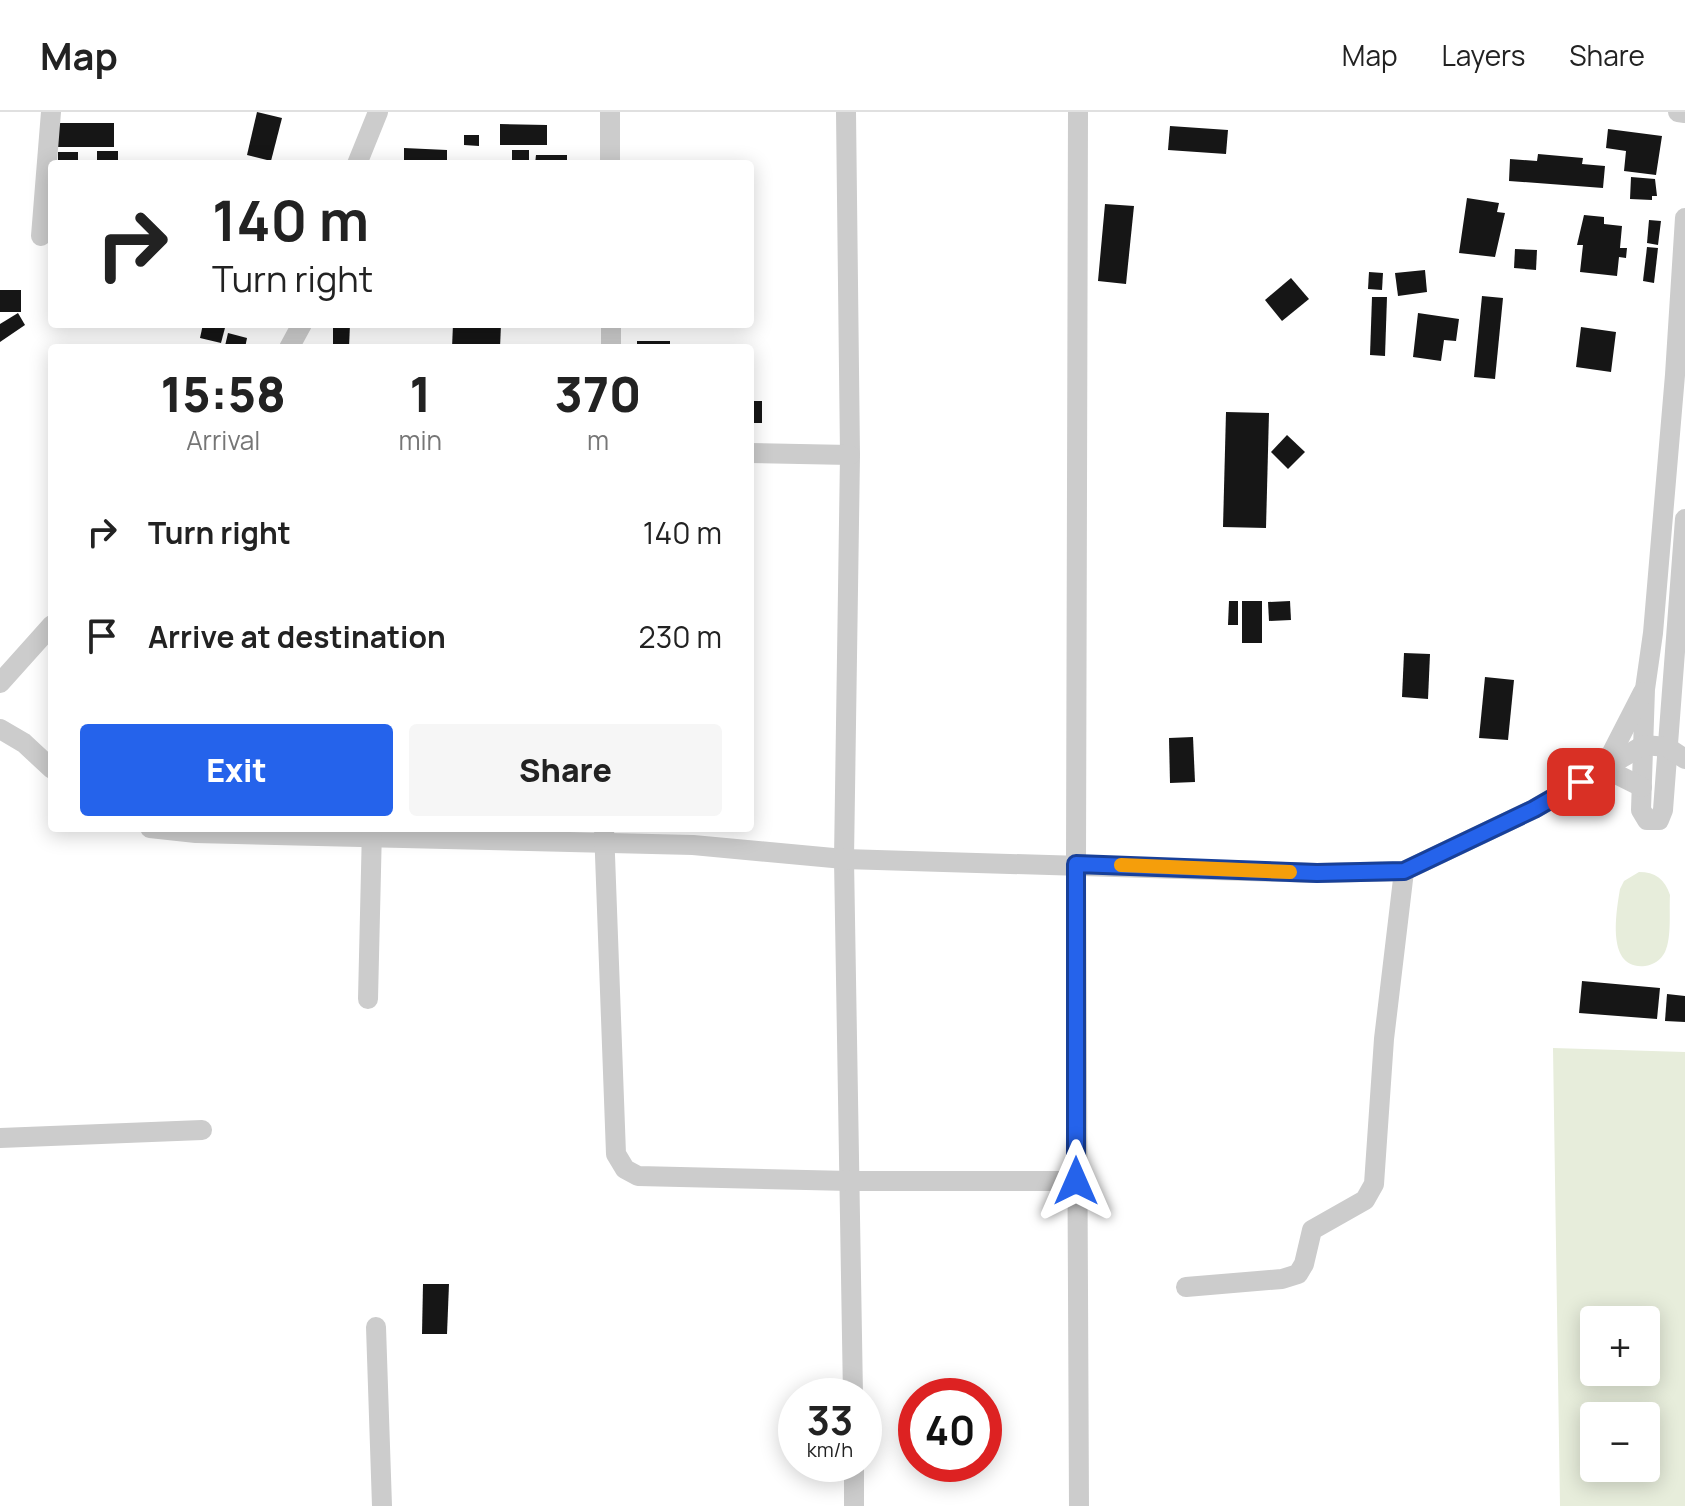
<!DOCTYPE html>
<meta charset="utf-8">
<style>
body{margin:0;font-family:Manrope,sans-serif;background:#f6f6f6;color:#222;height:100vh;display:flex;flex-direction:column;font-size:30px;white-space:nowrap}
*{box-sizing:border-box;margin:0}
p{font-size:26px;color:#767676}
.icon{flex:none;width:44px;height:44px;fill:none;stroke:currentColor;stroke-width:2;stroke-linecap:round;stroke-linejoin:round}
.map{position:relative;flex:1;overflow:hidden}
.details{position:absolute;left:48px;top:232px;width:706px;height:488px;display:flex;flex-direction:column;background:#fff;border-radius:8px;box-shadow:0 4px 20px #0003}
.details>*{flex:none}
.top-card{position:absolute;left:48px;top:48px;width:706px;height:168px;border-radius:8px;box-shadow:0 4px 20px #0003;background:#fff;color:#222;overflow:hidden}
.controls{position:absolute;left:1580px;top:1194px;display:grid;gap:16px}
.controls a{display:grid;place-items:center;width:80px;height:80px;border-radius:8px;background:#fff;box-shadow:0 4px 20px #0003;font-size:40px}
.speed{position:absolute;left:778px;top:1266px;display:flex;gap:16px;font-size:40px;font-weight:700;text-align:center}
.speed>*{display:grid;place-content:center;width:104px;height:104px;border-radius:50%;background:#fff;box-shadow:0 4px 20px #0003;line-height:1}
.speed small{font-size:20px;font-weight:400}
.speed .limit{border:12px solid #d22;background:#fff;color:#111}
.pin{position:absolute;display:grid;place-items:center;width:68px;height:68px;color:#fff;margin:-34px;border-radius:16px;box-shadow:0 4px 12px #0006}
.me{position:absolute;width:88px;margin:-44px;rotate:0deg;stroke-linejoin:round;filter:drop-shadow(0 0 6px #0008)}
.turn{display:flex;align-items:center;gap:28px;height:168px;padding:0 32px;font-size:36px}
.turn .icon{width:104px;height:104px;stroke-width:2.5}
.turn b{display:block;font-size:56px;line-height:68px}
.eta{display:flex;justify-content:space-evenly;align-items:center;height:136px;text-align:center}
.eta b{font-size:48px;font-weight:800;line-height:56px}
.cta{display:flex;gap:16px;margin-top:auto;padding:16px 32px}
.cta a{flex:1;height:92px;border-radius:8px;background:#2563eb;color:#fff;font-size:32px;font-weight:800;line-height:92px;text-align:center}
.cta a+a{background:#f6f6f6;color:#222}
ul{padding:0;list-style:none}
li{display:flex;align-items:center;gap:24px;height:104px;padding:0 32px}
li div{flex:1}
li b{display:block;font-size:30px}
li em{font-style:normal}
header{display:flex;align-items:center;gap:48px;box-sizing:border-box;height:112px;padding:0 40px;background:#fff;border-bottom:2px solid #e0e0e0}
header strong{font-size:38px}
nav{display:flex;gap:44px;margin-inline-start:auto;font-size:28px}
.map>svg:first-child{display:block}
.green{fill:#e7eddb;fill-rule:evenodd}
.building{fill:#161616}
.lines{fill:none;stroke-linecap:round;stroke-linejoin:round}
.minor{stroke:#ccc;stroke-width:20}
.route-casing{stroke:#184099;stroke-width:20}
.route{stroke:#2563eb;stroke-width:14}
.slow{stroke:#f59e0b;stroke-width:14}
</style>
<header>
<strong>Map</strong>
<nav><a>Map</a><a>Layers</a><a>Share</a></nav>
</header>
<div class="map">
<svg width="1685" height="1394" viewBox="0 0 1685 1394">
<rect width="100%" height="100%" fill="#fff"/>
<g class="green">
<path d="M1639,760C1655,760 1665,767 1670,783C1669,799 1672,825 1665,840C1661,848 1653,853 1645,854C1606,858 1616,801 1620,777L1624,769Z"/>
<path d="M1553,936L1685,940V1394H1560ZM1594,1208H1646V1260H1594ZM1594,1304H1646V1356H1594Z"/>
</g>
<g class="building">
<path d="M257,0L282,6L271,49L247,43Z"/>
<rect x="55" y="11" width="59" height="24"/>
<path d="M500,12L547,13V33H500Z"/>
<path d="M1170,14L1228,18L1226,42L1168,38Z"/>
<path d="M1608,17L1662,24L1656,63L1624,59L1626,39L1606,36Z"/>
<path d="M464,23H479V34L464,33Z"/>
<path d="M404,36L447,38V51L404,50Z"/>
<rect x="512" y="38" width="17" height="14"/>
<rect x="97" y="39" width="21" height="13"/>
<rect x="58" y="40" width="20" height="12"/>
<path d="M1538,42L1583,46L1582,52L1605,54L1603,76L1509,69L1510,47L1537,49Z"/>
<path d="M536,43H567V52H535Z"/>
<path d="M1631,65L1655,67L1657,84H1652V88L1630,87Z"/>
<path d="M1467,86L1499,91L1497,100L1505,101L1495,145L1459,141Z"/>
<path d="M1105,92L1134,94L1126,172L1098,169Z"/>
<path d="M1584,103L1604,105V112L1622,114L1620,136H1627L1626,146L1619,145L1617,164L1580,160L1583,133H1577Z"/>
<path d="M1649,108L1661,109L1658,133L1647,131Z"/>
<path d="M1647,135L1658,136L1654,171L1643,169Z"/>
<path d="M1515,137L1537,138L1536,158L1514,156Z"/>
<path d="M1425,158L1427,180L1398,184L1395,161Z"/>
<path d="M1369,160L1383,161L1382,178L1368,177Z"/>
<path d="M1291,166L1309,187L1282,209L1265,188Z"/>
<rect x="0" y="178" width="21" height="22"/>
<path d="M1482,184L1503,186L1495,267L1474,265Z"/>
<path d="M1372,185H1387L1385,244L1370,243Z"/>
<path d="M18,201L25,213L0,230V212Z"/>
<path d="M1418,201L1459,207L1456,229L1444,228L1441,249L1413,245Z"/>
<path d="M203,212H226L221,231L200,226Z"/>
<path d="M333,212H350L349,236H333Z"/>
<path d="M453,212H501L500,236H452Z"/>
<path d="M1581,215L1616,220L1611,260L1576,255Z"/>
<path d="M228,221L247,226L245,236L225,234Z"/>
<rect x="637" y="229" width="33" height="7"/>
<rect x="750" y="289" width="12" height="22"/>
<path d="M1226,300L1269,301L1266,416L1223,415Z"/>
<path d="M1287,323L1305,340L1288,357L1271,340Z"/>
<path d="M1229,489H1238V513H1228Z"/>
<rect x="1242" y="489" width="20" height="42"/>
<path d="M1290,489L1291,508L1269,509L1268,490Z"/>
<path d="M1404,541L1430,542L1428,587L1402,585Z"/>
<path d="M1485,565L1514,568L1508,628L1479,626Z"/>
<path d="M1193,625L1195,670L1170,671L1169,626Z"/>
<path d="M1582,869L1660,876L1657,907L1579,901Z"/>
<path d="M1667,882L1685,884V910L1665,909Z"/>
<path d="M423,1172H449L447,1222H422Z"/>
</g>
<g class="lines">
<g class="minor">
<path d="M610,0V52"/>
<path d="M846,0L850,343L844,747L853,1284"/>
<path d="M1078,0L1076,752L1079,1394"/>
<path d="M1678,0L1685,1"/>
<path d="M357,52L378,0"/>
<path d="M1685,106L1675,263L1653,521L1645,577L1641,698L1647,708H1659L1663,698L1685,407"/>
<path d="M41,124L51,0"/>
<path d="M611,212V236"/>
<path d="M289,236L302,212"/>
<path d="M750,341L850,343"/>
<path d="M0,571L52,513"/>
<path d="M0,617L24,631L52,657"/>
<path d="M1642,675L1604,656L1643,580"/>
<path d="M150,716L196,721L693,733L844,747L1317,761L1404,759L1534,697L1644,633L1667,635L1685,647"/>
<path d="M604,716L616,1042L625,1057L638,1064L850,1069H1076"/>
<path d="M368,887L372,716"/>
<path d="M0,1026L202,1018"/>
<path d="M1186,1175L1282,1167L1298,1162L1304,1152L1312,1118L1365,1088L1374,1072L1384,927L1404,759"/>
<path d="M376,1215L382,1394"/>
<path d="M854,1352V1394"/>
</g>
</g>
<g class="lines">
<defs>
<path id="route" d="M1076,1069V752L1317,761L1404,759L1534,697L1581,670"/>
</defs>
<use href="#route" class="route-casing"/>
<use href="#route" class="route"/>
<path class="slow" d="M1121,753L1290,760"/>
</g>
</svg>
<div class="controls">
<a>+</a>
<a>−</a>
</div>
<div class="speed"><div>33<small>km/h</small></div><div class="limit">40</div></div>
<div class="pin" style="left:1581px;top:670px;background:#d93025"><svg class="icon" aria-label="arrive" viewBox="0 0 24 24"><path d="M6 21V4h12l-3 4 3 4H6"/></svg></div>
<svg class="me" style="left:1076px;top:1069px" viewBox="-20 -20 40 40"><path d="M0-17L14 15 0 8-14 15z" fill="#2563eb" stroke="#fff" stroke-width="4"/></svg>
<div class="top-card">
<div class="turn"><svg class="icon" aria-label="right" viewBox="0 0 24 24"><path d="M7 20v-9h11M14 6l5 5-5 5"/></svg><div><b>140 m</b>Turn right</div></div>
</div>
<section class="details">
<div class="eta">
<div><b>15:58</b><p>Arrival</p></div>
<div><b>1</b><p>min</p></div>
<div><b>370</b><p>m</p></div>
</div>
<ul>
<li><svg class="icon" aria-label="right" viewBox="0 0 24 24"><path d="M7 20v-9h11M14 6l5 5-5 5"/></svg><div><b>Turn right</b></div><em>140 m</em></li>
<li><svg class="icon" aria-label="arrive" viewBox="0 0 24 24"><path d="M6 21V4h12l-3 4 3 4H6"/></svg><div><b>Arrive at destination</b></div><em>230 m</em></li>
</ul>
<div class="cta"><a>Exit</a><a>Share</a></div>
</section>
</div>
